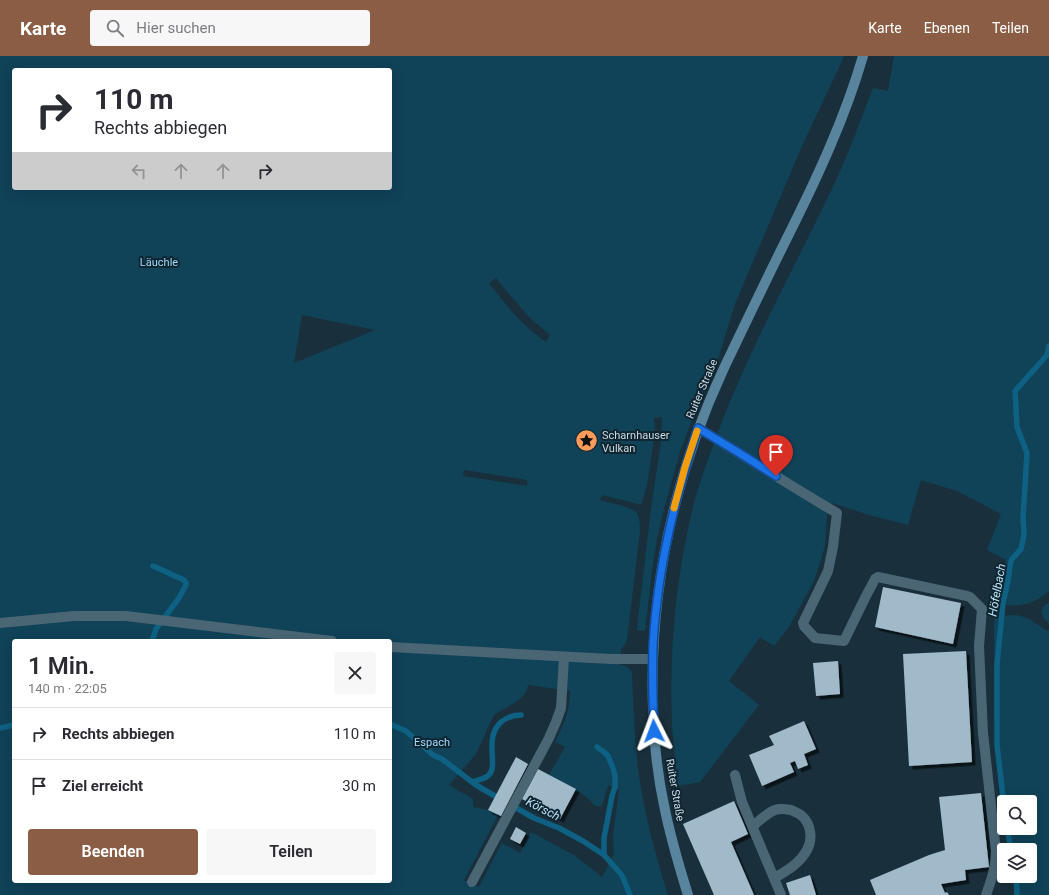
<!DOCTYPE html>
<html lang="de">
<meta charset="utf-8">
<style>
body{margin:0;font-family:Roboto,sans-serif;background:#f7f7f7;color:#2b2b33;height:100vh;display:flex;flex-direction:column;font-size:15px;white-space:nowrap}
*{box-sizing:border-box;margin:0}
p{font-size:13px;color:#7c7c81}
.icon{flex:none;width:22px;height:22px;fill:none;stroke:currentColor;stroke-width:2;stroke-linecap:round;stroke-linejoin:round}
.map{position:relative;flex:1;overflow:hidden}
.panel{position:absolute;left:12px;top:583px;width:380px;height:244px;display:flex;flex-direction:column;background:#fff;border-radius:4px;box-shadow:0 4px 16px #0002}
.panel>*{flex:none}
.top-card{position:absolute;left:12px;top:12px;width:380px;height:122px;border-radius:4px;box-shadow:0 4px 16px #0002;background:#fff;color:#2b2b33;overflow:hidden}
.fabs{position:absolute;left:997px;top:739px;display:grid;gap:8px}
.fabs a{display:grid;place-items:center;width:40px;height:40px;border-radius:4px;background:#fff;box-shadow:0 4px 16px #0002;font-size:20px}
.pin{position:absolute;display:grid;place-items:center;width:34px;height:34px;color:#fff;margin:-41px -17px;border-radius:50% 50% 50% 0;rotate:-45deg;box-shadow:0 0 4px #0007}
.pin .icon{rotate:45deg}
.me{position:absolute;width:44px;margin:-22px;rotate:357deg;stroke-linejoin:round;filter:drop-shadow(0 0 3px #0008)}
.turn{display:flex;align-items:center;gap:14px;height:84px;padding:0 16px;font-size:18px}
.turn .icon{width:52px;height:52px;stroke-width:2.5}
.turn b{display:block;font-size:28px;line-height:34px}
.lanes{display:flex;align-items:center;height:38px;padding:0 16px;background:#0003;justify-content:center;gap:20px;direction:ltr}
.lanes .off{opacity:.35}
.round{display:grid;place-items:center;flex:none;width:42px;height:42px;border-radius:4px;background:#f7f7f7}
.headline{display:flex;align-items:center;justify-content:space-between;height:68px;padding:0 16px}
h1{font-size:24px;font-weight:600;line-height:30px}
.button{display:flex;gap:8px;margin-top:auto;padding:8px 16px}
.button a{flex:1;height:46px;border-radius:4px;background:#8a5d44;color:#fff;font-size:16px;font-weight:600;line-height:46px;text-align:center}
.button a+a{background:#f7f7f7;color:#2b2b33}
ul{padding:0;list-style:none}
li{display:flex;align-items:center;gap:12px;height:52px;padding:0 16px;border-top:1px solid #e1e1e2}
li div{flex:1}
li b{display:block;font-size:15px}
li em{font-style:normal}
header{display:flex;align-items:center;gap:24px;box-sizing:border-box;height:56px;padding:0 20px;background:#8a5d44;color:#fff}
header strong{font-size:19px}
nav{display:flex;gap:22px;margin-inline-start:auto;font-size:14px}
.search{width:280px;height:36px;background:#f7f7f7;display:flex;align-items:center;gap:10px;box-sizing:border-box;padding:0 14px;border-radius:4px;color:#7c7c81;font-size:15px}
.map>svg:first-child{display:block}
.green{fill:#104258;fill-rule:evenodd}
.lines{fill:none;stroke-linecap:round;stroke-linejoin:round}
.stream{stroke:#0e6183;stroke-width:5.5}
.building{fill:#a0bac9;filter:url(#shadow)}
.service{stroke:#4a6675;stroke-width:10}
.secondary{stroke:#58859d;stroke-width:10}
.route-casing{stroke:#114b97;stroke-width:10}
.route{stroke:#1a73e8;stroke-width:7}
.slow{stroke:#f59e0b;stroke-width:7}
.labels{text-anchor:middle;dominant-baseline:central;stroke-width:4;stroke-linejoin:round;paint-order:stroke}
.park-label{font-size:11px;fill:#a0d9f8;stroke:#0f2632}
.street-label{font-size:11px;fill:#cbd9e0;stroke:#0f2632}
.poi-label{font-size:11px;fill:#cbd9e0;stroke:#0f2632;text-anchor:start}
.water-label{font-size:12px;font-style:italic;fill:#bbe0f5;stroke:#0f2632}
</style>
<header>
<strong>Karte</strong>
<div class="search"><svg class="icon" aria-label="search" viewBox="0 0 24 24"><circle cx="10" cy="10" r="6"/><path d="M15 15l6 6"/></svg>Hier suchen</div>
<nav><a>Karte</a><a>Ebenen</a><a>Teilen</a></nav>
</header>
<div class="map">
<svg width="1049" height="839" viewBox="0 0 1049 839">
<defs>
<filter id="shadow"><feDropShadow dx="3.5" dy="3.5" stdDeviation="0" flood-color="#0009"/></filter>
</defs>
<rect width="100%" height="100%" fill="#19303c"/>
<g class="green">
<path d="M0,0H844L842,5L802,90L735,248L718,303L697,351L680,396L664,453L657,483L652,515L645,575L637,574L638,563L651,453L661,386L662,361L654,362C656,376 653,389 651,403C649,417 647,432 642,446L641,448H638L602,439L600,444C608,447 630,450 636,456C640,461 640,469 640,475L627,584L624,590L621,593L620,609C627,611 630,611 632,618C634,656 634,694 641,732C647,768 657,804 668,839H0ZM14,14H390V132H14ZM496,222L508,237L530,262L550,279L546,286C523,271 506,249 489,227ZM302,259L375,274L294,307ZM464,414L527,424V430L463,420ZM14,585H390V825H14ZM528,629L570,635C570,656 564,667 555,686L565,691L549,719C566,728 583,735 595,750H602L608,729L619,734L613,779L614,798L602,821L574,799L531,776L520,797L502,787L479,831L464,824L498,759L488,754L473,751V743L449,729L476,698L494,659L497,657C508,650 526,644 528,629Z"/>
<path d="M894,0H1049V535C1032,550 1019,551 997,548L1006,504L987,494L1001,458L957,435L921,424L908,469L869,459L832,447L827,460L825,489L822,501L814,525L789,571L774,590L760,581L729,625L759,649L700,726L678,730C676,709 673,688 672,667C669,593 676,519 694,447C699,428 706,409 713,390C747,294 799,205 842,111C853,85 863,58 873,32L888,35Z"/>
<path d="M1049,546V568L1043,561L1041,557L1043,551Z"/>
<path d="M1016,559C1029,561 1037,568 1047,575L1049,574V839H1015L1014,820H1030V794H1009L1005,772H1030V746H1004V766L995,692L994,567L996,560Z"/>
</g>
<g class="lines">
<g class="stream">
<path d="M152,585L156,573L179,542L186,529V527L184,524L153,510"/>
<path d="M390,668L406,675L433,699L442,703L476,729L500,743"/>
<path d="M0,672L14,669"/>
<path d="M597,691L604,696L608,700L613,712L615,720V731L612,740L604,782V799"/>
<path d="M472,726C477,724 485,723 489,719C499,708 483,683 501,666C507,661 514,659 521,659"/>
<path d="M511,749L534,762L559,772L583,785L604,799L621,818L624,824L630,839"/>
<path d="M1004,750L997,689V608L1003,547L1008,525L1010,509L1012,503L1021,493L1024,479L1023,462L1027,397L1017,371L1015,335L1047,299L1049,290"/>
<path d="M1007,772L1011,794"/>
<path d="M1016,820L1017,839"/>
</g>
</g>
<g class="building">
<path d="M883,531L961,547L953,588L875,571Z"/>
<path d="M966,595L972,706L909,710L903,598Z"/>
<path d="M838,605L840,638L816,640L813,607Z"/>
<path d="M804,665L816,693L804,698L808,709L798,713L795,705L790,707L794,716L762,730L749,699L774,689L769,680Z"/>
<path d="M516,701L528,708L501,760L488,754Z"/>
<path d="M538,713L576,733L560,763L522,743Z"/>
<path d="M981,737L989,811L965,814L966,824L941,828L945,837L947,836L949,839H876L870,824L929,799L945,794L939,741Z"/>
<path d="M734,745L748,778L731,786L754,839H714L683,768Z"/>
<path d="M516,771L526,777L520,788L510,783Z"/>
<path d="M810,819L816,839H790L786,827Z"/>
</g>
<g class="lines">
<g class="service">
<path d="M698,372C745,400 790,430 837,457L833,491L828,515L818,536L803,567L804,570L815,582L844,585L865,542L875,523L878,521L967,540L970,541L982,553L979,590L983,677L996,795C996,811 991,825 986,839"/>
<path d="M0,567L74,560H126L332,585"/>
<path d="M390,591L611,603H653"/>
<path d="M735,719L742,746L781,839"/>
<path d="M753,770C760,764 767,757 775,754C780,752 786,753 791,754C795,756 799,757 802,760C811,768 813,783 807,794C800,807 787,815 774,822"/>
<path d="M472,826L549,682L556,666L561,652L564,601"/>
</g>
<path class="secondary" d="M688,839C679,810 670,780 664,749C657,717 654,684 653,652C649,533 674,420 724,312C745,268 766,224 788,180C817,122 845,62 863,0"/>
</g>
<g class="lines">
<defs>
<path id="route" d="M654,675C653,647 652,618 653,590C657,515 674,443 698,372L736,395L776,420"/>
</defs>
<use href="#route" class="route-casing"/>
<use href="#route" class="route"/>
<path class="slow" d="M674,452L685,411L697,375"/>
</g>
<defs>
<symbol id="sight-disc" viewBox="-11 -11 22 22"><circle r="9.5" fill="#fe9b59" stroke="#0f2632"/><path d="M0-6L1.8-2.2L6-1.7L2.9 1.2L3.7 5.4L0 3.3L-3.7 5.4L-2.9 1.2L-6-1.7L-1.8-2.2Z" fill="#111"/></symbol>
</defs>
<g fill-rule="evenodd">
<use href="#sight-disc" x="574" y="372" width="25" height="25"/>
</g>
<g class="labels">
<g class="park-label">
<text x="159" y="206">Läuchle</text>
<text x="432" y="686">Espach</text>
</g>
<g class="street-label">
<text transform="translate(702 333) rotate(-67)">Ruiter Straße</text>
<text transform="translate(675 734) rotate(80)">Ruiter Straße</text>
</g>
<g class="poi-label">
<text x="602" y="379">Scharnhauser<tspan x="602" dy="13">Vulkan</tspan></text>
</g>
<g class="water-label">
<text transform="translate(997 534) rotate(-80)">Höfelbach</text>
<text transform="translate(543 753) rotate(27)">Körsch</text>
</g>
</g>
</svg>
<div class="fabs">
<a><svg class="icon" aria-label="search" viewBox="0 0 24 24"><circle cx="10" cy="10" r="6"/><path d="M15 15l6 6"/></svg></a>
<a><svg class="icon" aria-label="layers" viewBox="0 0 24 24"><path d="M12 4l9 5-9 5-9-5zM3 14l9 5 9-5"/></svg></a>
</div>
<div class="pin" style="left:776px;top:420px;background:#d93025"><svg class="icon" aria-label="arrive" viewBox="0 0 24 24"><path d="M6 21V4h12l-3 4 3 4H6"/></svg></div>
<svg class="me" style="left:654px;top:675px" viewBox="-20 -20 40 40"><path d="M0-17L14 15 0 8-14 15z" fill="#1a73e8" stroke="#fff" stroke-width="4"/></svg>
<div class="top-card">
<div class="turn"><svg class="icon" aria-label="right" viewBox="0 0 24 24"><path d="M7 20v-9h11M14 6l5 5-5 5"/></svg><div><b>110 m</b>Rechts abbiegen</div></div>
<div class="lanes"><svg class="icon off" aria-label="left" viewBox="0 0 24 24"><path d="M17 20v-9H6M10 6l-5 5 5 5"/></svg><svg class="icon off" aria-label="ahead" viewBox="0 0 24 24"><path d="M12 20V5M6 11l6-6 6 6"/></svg><svg class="icon off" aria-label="ahead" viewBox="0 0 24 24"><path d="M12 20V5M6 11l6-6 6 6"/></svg><svg class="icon" aria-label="right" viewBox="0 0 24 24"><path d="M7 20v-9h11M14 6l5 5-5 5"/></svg></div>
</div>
<section class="panel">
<div class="headline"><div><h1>1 Min.</h1><p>140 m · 22:05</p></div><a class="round"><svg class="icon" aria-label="close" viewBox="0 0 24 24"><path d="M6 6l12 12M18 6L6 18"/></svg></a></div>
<ul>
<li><svg class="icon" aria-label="right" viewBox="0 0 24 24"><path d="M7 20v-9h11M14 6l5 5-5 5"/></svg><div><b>Rechts abbiegen</b></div><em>110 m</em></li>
<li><svg class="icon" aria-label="arrive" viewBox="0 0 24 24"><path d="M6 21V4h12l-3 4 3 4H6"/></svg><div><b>Ziel erreicht</b></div><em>30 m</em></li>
</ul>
<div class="button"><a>Beenden</a><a>Teilen</a></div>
</section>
</div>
